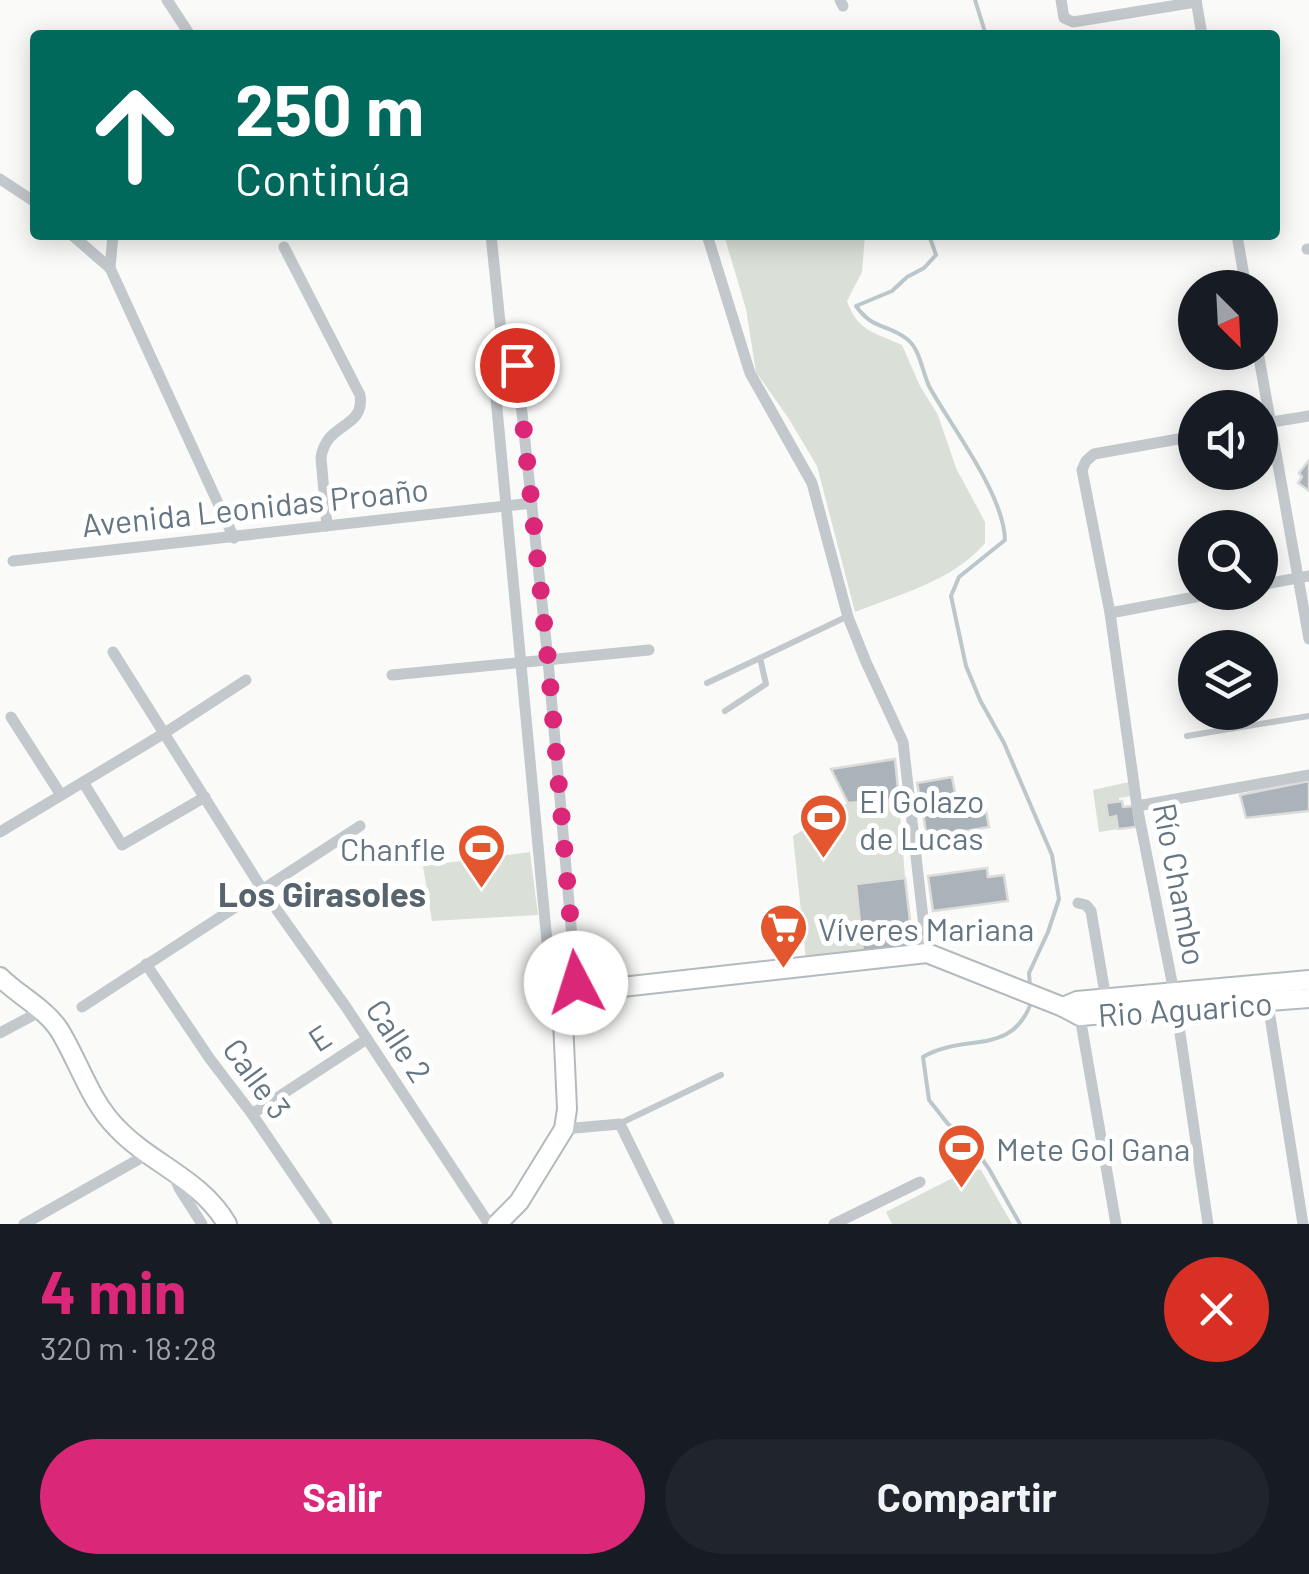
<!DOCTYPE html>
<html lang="es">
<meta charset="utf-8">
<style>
body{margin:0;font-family:Barlow,sans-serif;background:#20242c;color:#f1f3f6;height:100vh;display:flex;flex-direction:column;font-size:38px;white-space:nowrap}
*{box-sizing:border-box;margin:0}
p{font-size:32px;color:#9ea1a6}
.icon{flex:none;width:55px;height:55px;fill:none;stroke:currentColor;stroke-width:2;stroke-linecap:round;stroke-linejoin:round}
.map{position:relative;height:1224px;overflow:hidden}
.details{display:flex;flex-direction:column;background:#171b24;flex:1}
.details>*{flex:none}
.guide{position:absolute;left:30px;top:30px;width:1250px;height:210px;border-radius:10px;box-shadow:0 5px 25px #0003;background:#00695c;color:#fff;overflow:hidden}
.needle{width:65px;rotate:156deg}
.tools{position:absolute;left:1178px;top:270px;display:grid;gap:20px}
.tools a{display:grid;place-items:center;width:100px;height:100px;border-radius:50%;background:#171b24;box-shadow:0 5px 25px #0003;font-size:50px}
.pin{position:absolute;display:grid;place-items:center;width:85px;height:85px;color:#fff;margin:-42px;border:5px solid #fff;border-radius:50%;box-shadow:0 2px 10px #0007}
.me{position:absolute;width:110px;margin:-55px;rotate:355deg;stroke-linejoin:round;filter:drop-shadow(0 0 8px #0008)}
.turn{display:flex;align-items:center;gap:35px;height:210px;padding:0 40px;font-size:45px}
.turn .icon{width:130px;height:130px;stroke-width:2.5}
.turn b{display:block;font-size:70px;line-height:85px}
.round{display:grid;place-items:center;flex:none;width:105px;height:105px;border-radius:52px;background:#20242c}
.headline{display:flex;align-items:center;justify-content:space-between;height:170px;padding:0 40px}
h1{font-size:60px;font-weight:700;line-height:75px;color:#db2777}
.button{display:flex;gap:20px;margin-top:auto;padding:20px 40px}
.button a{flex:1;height:115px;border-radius:60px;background:#db2777;color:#fff;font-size:40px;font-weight:700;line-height:115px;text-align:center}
.button a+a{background:#20242c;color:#f1f3f6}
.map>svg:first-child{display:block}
.green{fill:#dadfd7}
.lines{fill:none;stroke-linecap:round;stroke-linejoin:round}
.stream{stroke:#bbc7cb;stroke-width:4}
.building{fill:#aab3b9;stroke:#dcdcda;stroke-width:2.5}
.secondary-casing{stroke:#b3babf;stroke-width:22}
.service{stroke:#c3c8cc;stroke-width:6}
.minor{stroke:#c3c8cc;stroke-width:11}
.secondary{stroke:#fff;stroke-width:18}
.route{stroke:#db2777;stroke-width:18;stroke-dasharray:0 32.4}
.labels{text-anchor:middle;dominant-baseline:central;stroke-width:10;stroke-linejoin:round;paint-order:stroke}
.street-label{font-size:32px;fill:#657683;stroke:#fff}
.poi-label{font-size:32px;fill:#657683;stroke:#fff;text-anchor:start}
.neighbourhood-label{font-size:35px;font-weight:bold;fill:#57646e;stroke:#fff}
</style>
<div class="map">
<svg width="1309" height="1224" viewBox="0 0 1309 1224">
<rect width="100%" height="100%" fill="#fafaf8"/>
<g class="green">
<path d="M724,235H865L862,272L847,301C858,332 874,332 902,345L920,386L938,415L956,468L985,522V543C953,581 900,594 855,612L817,466L789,419L756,372L746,309Z"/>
<path d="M1129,782L1131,796L1119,798V802L1108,817L1116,816L1118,829L1099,832L1093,790Z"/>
<path d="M899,799L905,878L856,885L863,953L806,959L793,836L848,803Z"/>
<path d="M530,852L538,915L432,921L423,866Z"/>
<path d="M972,1168L981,1170L1012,1224H892L886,1212Z"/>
</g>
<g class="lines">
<g class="stream">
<path d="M975,0L986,35"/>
<path d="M929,235L936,255L924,268L907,277L892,291L856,306C874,331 887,323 907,339C921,350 922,373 930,388C953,429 1004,495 1005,540L959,577L951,596L966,666L980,700L1004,743L1052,855L1059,899L1048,932L1029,973L1030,986"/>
<path d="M1020,1224L989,1169L970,1142L948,1124L929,1100L923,1057C965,1032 1013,1058 1032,1000"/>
</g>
</g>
<g class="building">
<path d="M1309,460V491L1298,483L1302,477L1299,473Z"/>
<path d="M895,759L899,799L848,803L831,769Z"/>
<path d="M952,777L958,808L923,814L917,783Z"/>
<path d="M1309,781V811L1246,818L1240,795Z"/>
<path d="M1122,801L1123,807L1133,806L1136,827L1118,829L1116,816L1108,818L1106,803Z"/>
<path d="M985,804L989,827L927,838L923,814Z"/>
<path d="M987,868L988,877L1004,875L1008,901L933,911L928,876Z"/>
<path d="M905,878L913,947L863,953L856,884Z"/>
</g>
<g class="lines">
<defs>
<g id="secondary">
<path d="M0,977C18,995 43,1007 58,1028C79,1061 89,1100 117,1128C151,1164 201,1179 227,1224"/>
<path d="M1063,1007L1077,1001L1309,980"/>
<path d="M497,1224L519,1202L564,1129L567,1109L563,1020L565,996L613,988L927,953L1063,1007L1080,1016L1309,998"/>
</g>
</defs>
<use href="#secondary" class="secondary-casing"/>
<g class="service">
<path d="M707,683L760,658"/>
<path d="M725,711L766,684L760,658L846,617"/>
<path d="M1187,736L1309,716"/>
<path d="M621,1123L721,1075"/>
</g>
<g class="minor">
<path d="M167,0L190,35"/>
<path d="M840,0L843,6"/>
<path d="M1061,0L1064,18L1073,22L1196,2"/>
<path d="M1196,0L1202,35"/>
<path d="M0,179L35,202"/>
<path d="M72,235L110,268"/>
<path d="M113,235L110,268L234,538"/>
<path d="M491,235L502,342L493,366L549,963L551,985L565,996L576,983L548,660L517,365L502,342"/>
<path d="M707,235L750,373L812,483L848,617L866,662L903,742L927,953"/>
<path d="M1237,235L1246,288"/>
<path d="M284,247L360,395C365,430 326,421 321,458L327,526"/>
<path d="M1307,249H1309"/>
<path d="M1258,352L1309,639"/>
<path d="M1260,424L1309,416"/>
<path d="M1195,436L1094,454L1086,461L1082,470L1110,613L1137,806L1174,992L1208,1224"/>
<path d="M13,561L532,503"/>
<path d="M1260,585L1309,576"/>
<path d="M1110,613L1222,592"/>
<path d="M113,652L262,889L346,1007L489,1224"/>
<path d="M392,675L649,650"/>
<path d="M11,717L61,795"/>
<path d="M83,782L122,845L205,797"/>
<path d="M1137,806L1309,775"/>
<path d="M0,832L163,734L246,680"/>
<path d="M1078,903L1086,905L1091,911L1107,1005"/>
<path d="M146,964L210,1059L252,1114L327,1224"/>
<path d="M1267,998L1303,1224"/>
<path d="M82,1007L360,826"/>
<path d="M1079,1011L1116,1224"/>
<path d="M0,1033L41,1011"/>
<path d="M252,1114L367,1039"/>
<path d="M564,1129L620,1124L669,1224"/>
<path d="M172,1171L179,1188L202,1224"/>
<path d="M24,1224L148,1154"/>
<path d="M834,1224L920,1182"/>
</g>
<use href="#secondary" class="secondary"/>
</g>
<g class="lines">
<path class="route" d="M517,365L548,660L576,983"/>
</g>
<defs>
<symbol id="stadium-pin" viewBox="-11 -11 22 30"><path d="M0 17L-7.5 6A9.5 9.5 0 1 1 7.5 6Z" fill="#e4572e" stroke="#fff"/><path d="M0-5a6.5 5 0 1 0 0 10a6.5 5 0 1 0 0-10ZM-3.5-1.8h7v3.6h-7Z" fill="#fff"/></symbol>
<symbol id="supermarket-pin" viewBox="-11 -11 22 30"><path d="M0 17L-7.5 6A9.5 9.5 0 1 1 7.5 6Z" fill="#e4572e" stroke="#fff"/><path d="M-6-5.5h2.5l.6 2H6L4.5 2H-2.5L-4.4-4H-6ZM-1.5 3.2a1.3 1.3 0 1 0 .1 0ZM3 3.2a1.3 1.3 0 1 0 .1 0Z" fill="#fff"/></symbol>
</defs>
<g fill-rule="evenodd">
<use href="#stadium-pin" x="796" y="790" width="55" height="75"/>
<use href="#stadium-pin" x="454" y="820" width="55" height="75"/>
<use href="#supermarket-pin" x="756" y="900" width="55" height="75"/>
<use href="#stadium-pin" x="934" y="1120" width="55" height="75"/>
</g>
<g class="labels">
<g class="street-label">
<text transform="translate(255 506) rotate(-6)">Avenida Leonidas Proaño</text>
<text transform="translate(1181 884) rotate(79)">Río Chambo</text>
<text transform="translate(1185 1008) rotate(-4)">Rio Aguarico</text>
<text transform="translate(319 1037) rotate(-33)">E</text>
<text transform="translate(400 1040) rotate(57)">Calle 2</text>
<text transform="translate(258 1078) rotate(54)">Calle 3</text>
</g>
<g class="poi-label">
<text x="859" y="800">El Golazo<tspan x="859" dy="37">de Lucas</tspan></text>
<text x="446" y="848" text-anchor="end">Chanfle</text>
<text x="818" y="928">Víveres Mariana</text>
<text x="996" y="1148">Mete Gol Gana</text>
</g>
<g class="neighbourhood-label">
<text x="322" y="893">Los Girasoles</text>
</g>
</g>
</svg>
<div class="tools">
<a><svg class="needle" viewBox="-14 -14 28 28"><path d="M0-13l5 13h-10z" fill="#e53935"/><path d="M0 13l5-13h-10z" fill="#9ea1a6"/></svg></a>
<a><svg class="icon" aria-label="sound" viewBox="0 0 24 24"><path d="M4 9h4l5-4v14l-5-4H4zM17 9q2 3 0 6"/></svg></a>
<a><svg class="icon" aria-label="search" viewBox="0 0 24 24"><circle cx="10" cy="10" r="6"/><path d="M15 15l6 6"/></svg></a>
<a><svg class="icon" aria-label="layers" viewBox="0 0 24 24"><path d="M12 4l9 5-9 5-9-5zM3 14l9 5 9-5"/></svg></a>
</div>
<div class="pin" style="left:517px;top:365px;background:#d93025"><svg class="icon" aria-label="arrive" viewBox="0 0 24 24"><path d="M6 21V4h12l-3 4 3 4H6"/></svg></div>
<svg class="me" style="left:576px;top:983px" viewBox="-20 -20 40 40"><circle r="19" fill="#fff"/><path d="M0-13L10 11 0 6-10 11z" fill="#db2777"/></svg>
<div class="guide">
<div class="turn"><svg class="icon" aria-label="ahead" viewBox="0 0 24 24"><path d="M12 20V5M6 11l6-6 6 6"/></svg><div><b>250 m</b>Continúa</div></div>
</div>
</div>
<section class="details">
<div class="headline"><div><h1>4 min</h1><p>320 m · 18:28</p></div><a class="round" style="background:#d93025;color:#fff"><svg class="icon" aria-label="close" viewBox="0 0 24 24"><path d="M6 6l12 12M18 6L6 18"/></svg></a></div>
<div class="button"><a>Salir</a><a>Compartir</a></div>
</section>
